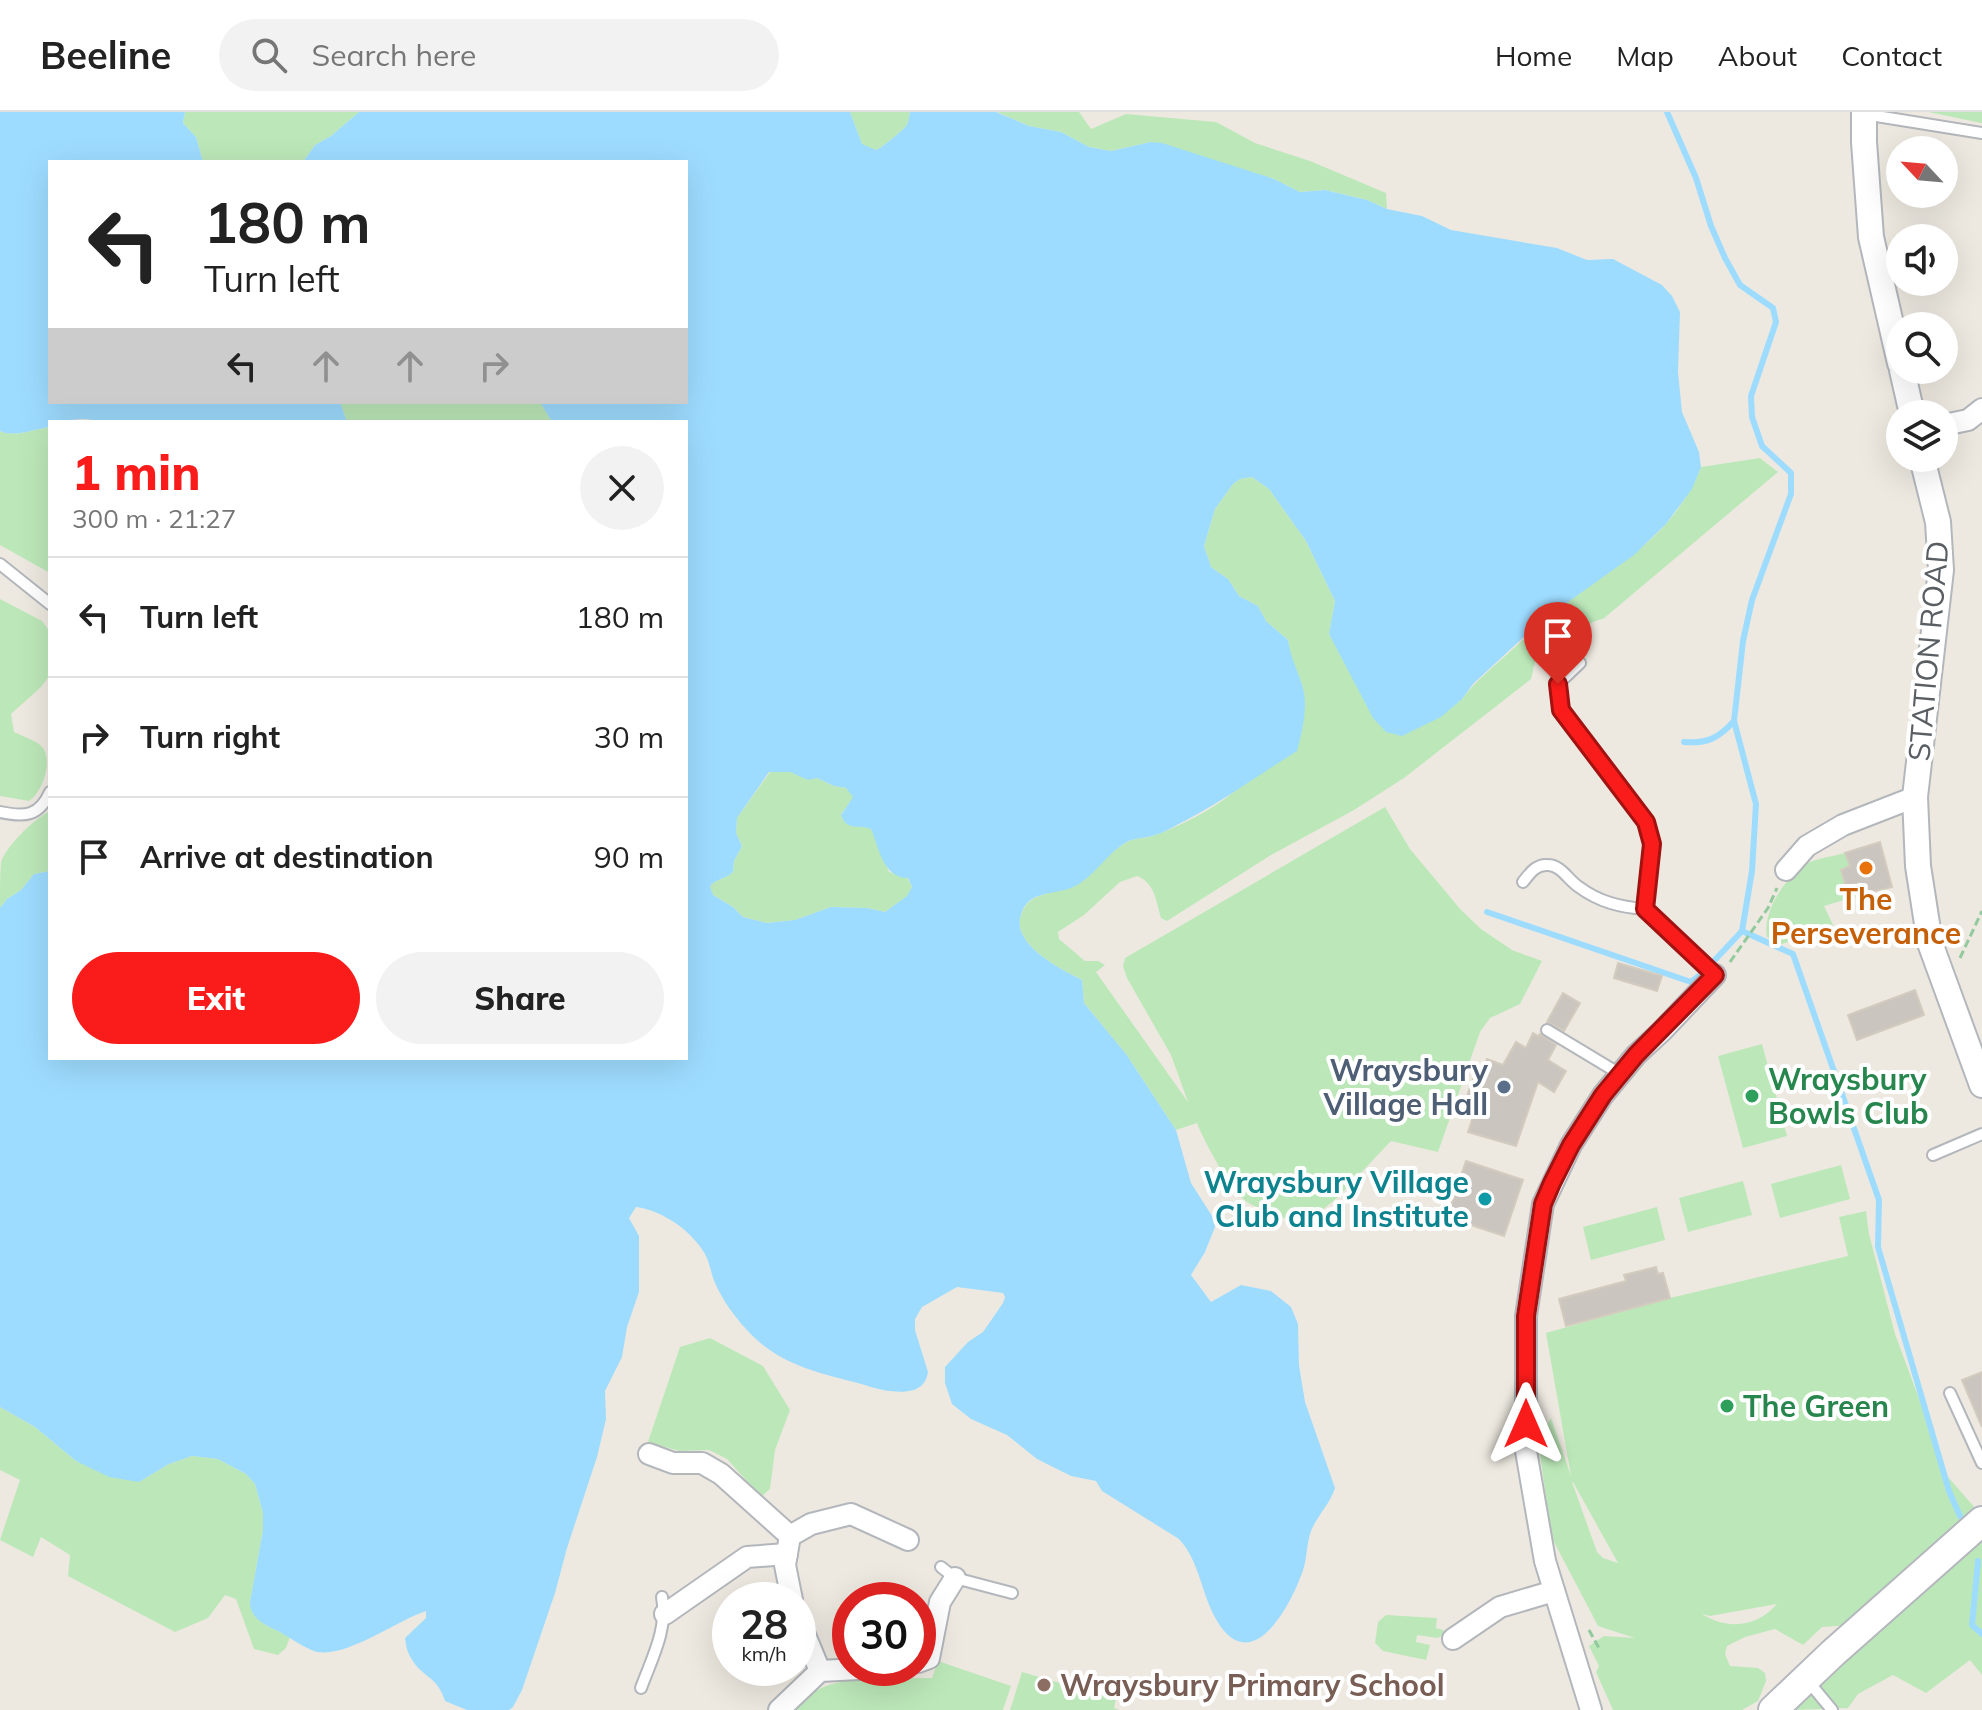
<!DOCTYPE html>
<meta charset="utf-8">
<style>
body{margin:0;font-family:Mulish,sans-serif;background:#f2f2f2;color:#222;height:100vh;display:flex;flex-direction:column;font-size:30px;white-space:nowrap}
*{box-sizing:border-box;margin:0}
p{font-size:26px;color:#767676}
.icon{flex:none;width:44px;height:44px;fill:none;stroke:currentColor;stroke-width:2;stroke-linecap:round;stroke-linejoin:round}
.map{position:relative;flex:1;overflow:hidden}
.sheet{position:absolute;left:48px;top:308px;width:640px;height:640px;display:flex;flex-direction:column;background:#fff;border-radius:0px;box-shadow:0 8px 32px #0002}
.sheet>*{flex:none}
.banner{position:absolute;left:48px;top:48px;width:640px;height:244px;border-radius:0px;box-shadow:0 8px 32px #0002;background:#fff;color:#222;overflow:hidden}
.needle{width:52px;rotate:296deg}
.buttons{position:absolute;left:1886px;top:24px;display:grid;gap:16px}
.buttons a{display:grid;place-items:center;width:72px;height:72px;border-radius:50%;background:#fff;box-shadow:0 8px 32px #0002;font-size:40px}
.speed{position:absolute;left:712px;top:1470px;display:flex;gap:16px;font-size:40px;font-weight:700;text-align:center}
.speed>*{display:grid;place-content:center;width:104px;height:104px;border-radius:50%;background:#fff;box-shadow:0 8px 32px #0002;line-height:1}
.speed small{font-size:20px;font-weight:400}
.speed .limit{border:12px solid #d22;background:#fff;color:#111}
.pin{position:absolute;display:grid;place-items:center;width:68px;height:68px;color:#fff;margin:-82px -34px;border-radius:50% 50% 50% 0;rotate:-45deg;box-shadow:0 0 8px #0007}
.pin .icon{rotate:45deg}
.me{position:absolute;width:88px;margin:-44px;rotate:0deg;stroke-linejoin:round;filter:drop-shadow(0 0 6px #0008)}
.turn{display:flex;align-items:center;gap:28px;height:168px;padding:0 24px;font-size:36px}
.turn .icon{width:104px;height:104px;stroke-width:2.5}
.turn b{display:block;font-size:56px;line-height:68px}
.lanes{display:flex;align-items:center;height:76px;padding:0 24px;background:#0003;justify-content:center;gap:40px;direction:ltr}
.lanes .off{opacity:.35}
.round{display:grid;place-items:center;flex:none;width:84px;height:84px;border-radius:42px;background:#f2f2f2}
.headline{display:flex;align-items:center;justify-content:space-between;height:136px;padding:0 24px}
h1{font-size:48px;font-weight:800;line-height:60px;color:#f91c1a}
.cta{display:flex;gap:16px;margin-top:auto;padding:16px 24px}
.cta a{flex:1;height:92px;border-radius:48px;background:#f91c1a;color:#fff;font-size:32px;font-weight:800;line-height:92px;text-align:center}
.cta a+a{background:#f2f2f2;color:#222}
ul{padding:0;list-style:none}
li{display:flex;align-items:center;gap:24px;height:120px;padding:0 24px;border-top:2px solid #e0e0e0}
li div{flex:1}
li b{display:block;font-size:30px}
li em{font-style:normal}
header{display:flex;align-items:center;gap:48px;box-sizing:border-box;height:112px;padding:0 40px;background:#fff;border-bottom:2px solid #e0e0e0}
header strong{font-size:38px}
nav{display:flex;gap:44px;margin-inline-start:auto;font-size:28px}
.search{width:560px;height:72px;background:#f2f2f2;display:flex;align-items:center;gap:20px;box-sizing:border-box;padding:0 28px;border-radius:44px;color:#767676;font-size:30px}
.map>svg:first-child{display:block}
.green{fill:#bce8b9;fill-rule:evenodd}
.water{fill:#9edcff;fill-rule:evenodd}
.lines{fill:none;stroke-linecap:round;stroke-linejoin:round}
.stream{stroke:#9edcff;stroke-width:6}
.building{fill:#cac6bf;stroke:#d3cbbe;stroke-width:2}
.service-casing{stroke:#b3b7bc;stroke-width:14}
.minor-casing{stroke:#b3b7bc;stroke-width:24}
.tertiary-casing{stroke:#b3b7bc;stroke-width:28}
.secondary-casing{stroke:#b4b8be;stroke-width:32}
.path{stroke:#92ca9d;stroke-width:3;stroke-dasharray:8 4;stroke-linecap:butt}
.service{stroke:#fff;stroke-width:10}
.minor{stroke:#fff;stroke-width:20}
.tertiary{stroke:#fff;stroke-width:24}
.secondary{stroke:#fff;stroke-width:28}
.route-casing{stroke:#a21211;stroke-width:20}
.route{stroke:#f91c1a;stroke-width:14}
.food-dot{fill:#e8710a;stroke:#fff;stroke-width:3}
.service-dot{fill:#5c6f8a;stroke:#fff;stroke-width:3}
.leisure-dot{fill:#2e9e5b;stroke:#fff;stroke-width:3}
.culture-dot{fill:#0f9aa8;stroke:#fff;stroke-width:3}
.education-dot{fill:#8d6e63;stroke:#fff;stroke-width:3}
.labels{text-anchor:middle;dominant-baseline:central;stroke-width:8;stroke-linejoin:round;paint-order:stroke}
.street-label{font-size:30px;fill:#595e63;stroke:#fff}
.food-label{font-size:30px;font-weight:bold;fill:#c56008;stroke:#fff}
.service-label{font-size:30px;font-weight:bold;fill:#4e5e75;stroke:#fff;text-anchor:end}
.leisure-label{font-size:30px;font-weight:bold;fill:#27864d;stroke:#fff;text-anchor:start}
.culture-label{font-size:30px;font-weight:bold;fill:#0d838f;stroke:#fff;text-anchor:end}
.education-label{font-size:30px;font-weight:bold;fill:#785e54;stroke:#fff;text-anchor:start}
</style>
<header>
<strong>Beeline</strong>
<div class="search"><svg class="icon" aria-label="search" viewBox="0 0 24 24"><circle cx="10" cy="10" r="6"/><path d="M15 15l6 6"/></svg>Search here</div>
<nav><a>Home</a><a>Map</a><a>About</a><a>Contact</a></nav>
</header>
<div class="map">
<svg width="1982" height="1598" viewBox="0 0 1982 1598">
<rect width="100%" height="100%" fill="#ede9e0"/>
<g class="green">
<path d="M185,0H359L331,24L315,33L303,50H203L196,25L183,11Z"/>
<path d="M850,0H910C909,4 909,9 907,13C903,18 882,36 876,38L862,33Z"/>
<path d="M997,0H1079L1091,17L1126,2L1216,10L1255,31L1310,49L1386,81L1387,97L1367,88L1325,78L1300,80L1274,67L1151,30L1111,39L1089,35L1061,20L1029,14Z"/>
<path d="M1929,0H1982V11H1981Z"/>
<path d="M340,290H540L552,310H347Z"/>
<path d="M50,315V461L0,433V319C14,326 34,317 50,315Z"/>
<path d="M1760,346L1778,360L1603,507C1590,508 1544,536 1536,548C1533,554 1533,561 1531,567L1404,666L1354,698L1271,743L1167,809L1161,806C1156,789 1155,771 1137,764L1120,770L1084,803L1058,820L1059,827L1085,849H1098L1105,853L1096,860L1188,990L1171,943L1127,866L1123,854L1125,846L1385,695L1410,737L1461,798L1481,817L1512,838L1542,849L1520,892L1490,906L1480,920L1438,1040L1391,1029L1337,1086L1322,1098L1294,1109C1278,1104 1256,1098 1242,1086C1228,1074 1204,1029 1197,1011L1176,1018L1126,942L1084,891L1082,868C1062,858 1015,834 1020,807C1026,776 1060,784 1079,770C1095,759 1108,741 1125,731C1134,725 1145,727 1155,723C1178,715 1223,693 1239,674C1261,648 1283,606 1303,576L1291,548L1288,528L1266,509L1258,494L1239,484L1228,467L1211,455L1204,434L1215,397L1233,372L1240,367L1252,365L1269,377L1306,429L1335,489L1329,523L1462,587C1477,567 1496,553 1514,536C1537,515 1559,495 1585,477C1636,441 1676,416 1701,355Z"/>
<path d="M0,487L42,509L50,520V563L41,575L11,602L14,620C22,624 38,629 43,636C53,650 42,681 29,689L0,684Z"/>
<path d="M770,660H790L808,667L817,666L834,674L846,676L854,685L841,702L871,716L889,760L907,765L912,775L908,784L885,800L867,796L831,795L795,808L767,811L743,805L733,795L713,783L710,774C717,766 726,767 733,760L734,749L742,734L736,721L737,706Z"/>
<path d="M50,699V759L34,762L21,778L7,787L0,796C0,782 0,763 1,750C7,733 34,707 50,699Z"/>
<path d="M1845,741L1864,782L1824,794L1834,815L1782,832L1767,825C1762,799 1786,764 1808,751C1818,746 1834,744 1845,741Z"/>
<path d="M1762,932L1787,1024L1743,1036L1718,944Z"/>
<path d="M1841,1053L1850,1087L1780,1106L1771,1072Z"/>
<path d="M1743,1069L1752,1103L1688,1120L1679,1086Z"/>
<path d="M1657,1095L1665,1128L1591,1148L1583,1115Z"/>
<path d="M1866,1099L1869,1122L1895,1222L1948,1365L1982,1404V1563L1970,1548L1926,1581L1893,1563L1858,1582L1848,1596L1792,1598L1852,1513L1822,1515L1803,1533L1775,1517L1745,1525L1727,1534L1725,1542L1730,1554L1758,1556L1765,1561L1766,1569L1758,1589L1742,1598H1613L1596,1560L1599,1554L1589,1534L1604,1524L1635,1526L1598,1514L1552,1426L1538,1329L1551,1306L1571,1364L1546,1221L1670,1186L1848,1144L1839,1105ZM1572,1370H1573L1618,1451L1603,1446L1597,1440ZM1777,1492C1758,1514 1729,1519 1702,1502L1710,1504Z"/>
<path d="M710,1226L763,1254L790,1298L775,1338L770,1377L761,1385L727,1347L709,1338L679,1339L648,1330L680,1235Z"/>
<path d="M0,1295L35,1315L76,1349L139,1370L169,1352L192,1344L218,1347L246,1362L255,1372L263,1401V1418L250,1490L264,1512L290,1525L286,1536L278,1543L254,1537L236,1487L225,1483L208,1506L175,1520L68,1464L70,1443L41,1425L33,1445L0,1428L20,1368L0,1358Z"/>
<path d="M1386,1503L1437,1506L1436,1516L1443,1518L1445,1523L1437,1526L1417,1523L1416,1530L1430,1533L1426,1548L1383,1539L1375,1531L1378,1510Z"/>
<path d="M938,1549L1011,1574L1003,1598H792C824,1558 886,1567 932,1566Z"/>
<path d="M1022,1560L1116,1587L1114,1596L1119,1598H1010Z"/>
</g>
<g class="water">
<path d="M0,0H185L183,11L196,25L203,50H50V290H340L347,310H100C82,303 68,310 50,310V315C34,317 14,326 0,319Z"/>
<path d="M359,0H850L862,32L876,38C882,36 903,18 907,13C909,9 909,4 910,0H996L1029,14L1061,20L1089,35L1111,39L1151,30L1162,31L1274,67L1300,80L1325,78L1367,88L1387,97L1422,104L1451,118L1557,136L1587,148L1613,147L1662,173L1672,184L1680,200L1678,260L1682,300L1699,340L1701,355L1692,377L1666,412L1634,443L1540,510L1474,571L1462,587L1441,605L1402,624L1386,620L1373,606L1329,522L1335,489L1306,429L1269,377L1252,365L1240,367L1233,372L1215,397L1204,434L1211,455L1228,467L1239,484L1258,494L1266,509L1288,528C1291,547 1298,559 1303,576C1308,596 1302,620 1297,639C1257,664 1219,692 1177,713C1170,717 1162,721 1155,723C1145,727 1134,725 1125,731C1105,743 1091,770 1068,777C1050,783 1025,779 1020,807C1015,834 1062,858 1082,868L1084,891L1126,942L1176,1018L1191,1071L1214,1107L1215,1115L1205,1140L1191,1163L1211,1190L1241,1173L1271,1179L1291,1195L1298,1212L1299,1253L1305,1290L1335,1376C1330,1392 1317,1404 1311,1419C1307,1430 1307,1444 1304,1455C1296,1482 1260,1558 1225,1520C1201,1492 1203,1453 1179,1427L1102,1379L1096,1369L1071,1364L1037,1347L1007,1323L971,1307L952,1292L945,1271V1255L968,1230L983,1220L1003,1191L1005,1185L1003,1181L957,1175L922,1195L915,1207V1218L928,1260C925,1280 907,1281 890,1279C878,1278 866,1273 854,1270C813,1260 775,1250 746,1217C734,1204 722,1187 715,1171C711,1162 710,1151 705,1142C692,1119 662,1098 636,1095L629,1106L639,1124V1180L627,1215L622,1245L605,1279L606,1307L597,1345L567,1436L555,1481L522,1578L513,1595L509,1598H467L445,1589C437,1563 422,1566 411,1546C407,1540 406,1533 405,1526L426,1506V1499C395,1509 340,1551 311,1538C300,1533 289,1525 278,1519C266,1513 250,1507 250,1490L263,1418V1401L255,1372L246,1362L218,1347L192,1344L169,1352L139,1370L109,1365L76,1349L35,1315L0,1295V796L7,787L21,778L34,762L50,759V946H686V310H552L540,290H686V50H303L315,33L331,24ZM769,660H790L808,668L817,666L834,674L846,676L853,685L841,703C847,720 859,712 871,717C879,736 883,766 908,766L912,775L907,784L885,800L867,796L831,795L795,808L767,811L743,805L733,795L713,783L710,774C717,766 726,767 733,760L734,749L742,734L736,721L737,706Z"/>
</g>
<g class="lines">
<g class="stream">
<path d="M1667,0L1696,66L1711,114L1725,146L1740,173L1773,196L1776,210L1751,284L1752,305L1762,334L1791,361V382L1752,488L1743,529L1734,609L1756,692L1752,759L1742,819L1713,850"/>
<path d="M1684,630C1707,632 1719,626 1734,609"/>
<path d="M1487,800L1691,870L1701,862"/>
<path d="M1742,819L1793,842L1879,1088L1878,1135L1949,1379L1960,1404"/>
<path d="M1978,1449L1972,1513L1982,1522"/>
</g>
</g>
<g class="building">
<path d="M1880,730L1892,775L1864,782L1859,771L1846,774L1841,758L1850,754L1845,741Z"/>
<path d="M1618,851L1662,864L1657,879L1614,866Z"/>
<path d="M1915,878L1924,903L1857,928L1848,903Z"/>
<path d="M1563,881L1580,891L1564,919L1547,910Z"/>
<path d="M1533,921L1538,924L1540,922L1556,933L1548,948L1566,959L1554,980L1538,970L1516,1034L1468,1020L1473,1005L1461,1001L1473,967L1479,969L1487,947L1503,953L1516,930L1526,936Z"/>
<path d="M1466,1049L1523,1068L1504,1124L1447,1105Z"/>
<path d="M1656,1155L1658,1162L1663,1161L1670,1186L1566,1214L1559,1187L1626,1169L1624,1163Z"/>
<path d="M1982,1260V1315L1962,1268Z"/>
</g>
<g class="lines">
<defs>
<g id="service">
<path d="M1864,2L1982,21"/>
<path d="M0,452L50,492"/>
<path d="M1580,551L1558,572L1561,598L1646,710L1652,732L1645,797L1715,863"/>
<path d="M0,700C24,705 39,705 50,680"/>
<path d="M1523,770C1530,761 1536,752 1548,753C1561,753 1569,769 1579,775C1599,790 1620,795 1645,797"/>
<path d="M1547,918L1620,962"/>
<path d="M1933,1043L1982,1022"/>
<path d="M1950,1281L1982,1351"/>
<path d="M941,1455L955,1466L1012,1481"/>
<path d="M1808,1569L1832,1598"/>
<path d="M641,1576C652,1546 668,1517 662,1485"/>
</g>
<g id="minor">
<path d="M1944,313L1968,308L1982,297"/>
<path d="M1786,758L1807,734L1843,713L1915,685"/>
<path d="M649,1342L673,1351H702L721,1362L790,1424L785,1453L792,1488"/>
<path d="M790,1424L811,1412L851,1402L908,1428"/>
<path d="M665,1502L747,1445L787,1442"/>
<path d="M798,1506L820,1559"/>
<path d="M1453,1527L1500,1495L1554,1479"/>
<path d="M918,1550L929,1546L940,1490L955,1466"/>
<path d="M779,1598L820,1559L878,1556"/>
<path d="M1591,1598L1545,1449L1526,1339V1204L1543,1092L1571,1033L1603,983L1636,943L1662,919L1715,863"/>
</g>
<g id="tertiary">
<path d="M1864,0V30L1871,125L1900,251"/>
<path d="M1902,258L1912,302"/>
<path d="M1922,346L1938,410L1941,458L1915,685L1918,754L1930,831L1982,973"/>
</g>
<path id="secondary" d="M1773,1598L1833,1541L1982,1409"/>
</defs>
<use href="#service" class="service-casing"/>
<use href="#minor" class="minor-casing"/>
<use href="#tertiary" class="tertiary-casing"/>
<use href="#secondary" class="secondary-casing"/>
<g class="path">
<path d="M1960,846L1982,799"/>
<path d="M1730,850L1768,796L1777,776"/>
<path d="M1589,1518L1600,1538"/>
</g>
<use href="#service" class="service"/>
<use href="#minor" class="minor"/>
<use href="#tertiary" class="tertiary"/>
<use href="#secondary" class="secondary"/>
</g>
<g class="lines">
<defs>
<path id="route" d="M1526,1312V1204L1543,1092L1552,1071L1571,1033L1603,983L1636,943L1715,863L1645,797L1652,732L1646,710L1561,598L1558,572"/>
</defs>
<use href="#route" class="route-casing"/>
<use href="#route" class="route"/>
</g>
<circle class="food-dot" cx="1866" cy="756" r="8"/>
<circle class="service-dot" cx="1504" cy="975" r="8"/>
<g class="leisure-dot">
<circle cx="1752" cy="984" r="8"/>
<circle cx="1727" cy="1294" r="8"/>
</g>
<circle class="culture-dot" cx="1485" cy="1087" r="8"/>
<circle class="education-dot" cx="1044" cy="1573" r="8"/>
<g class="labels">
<g class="street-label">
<text transform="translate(1928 539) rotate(-85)">STATION ROAD</text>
</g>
<g class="food-label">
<text x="1866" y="787">The<tspan x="1866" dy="34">Perseverance</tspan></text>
</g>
<g class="service-label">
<text x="1488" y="958">Wraysbury<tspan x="1488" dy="34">Village Hall</tspan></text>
</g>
<g class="leisure-label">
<text x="1768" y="967">Wraysbury<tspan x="1768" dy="34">Bowls Club</tspan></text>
<text x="1743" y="1294">The Green</text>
</g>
<g class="culture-label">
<text x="1469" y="1070">Wraysbury Village<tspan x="1469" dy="34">Club and Institute</tspan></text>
</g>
<g class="education-label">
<text x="1060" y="1573">Wraysbury Primary School</text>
</g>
</g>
</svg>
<div class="buttons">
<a><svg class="needle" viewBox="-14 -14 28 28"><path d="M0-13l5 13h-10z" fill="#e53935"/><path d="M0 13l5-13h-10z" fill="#767676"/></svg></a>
<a><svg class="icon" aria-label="sound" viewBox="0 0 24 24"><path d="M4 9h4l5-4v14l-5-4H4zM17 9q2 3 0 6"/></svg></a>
<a><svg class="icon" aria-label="search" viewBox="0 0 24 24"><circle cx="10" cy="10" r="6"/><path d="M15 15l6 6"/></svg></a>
<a><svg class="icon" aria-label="layers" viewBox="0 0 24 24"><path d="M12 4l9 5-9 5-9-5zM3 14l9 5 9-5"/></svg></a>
</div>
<div class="speed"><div>28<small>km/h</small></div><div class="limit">30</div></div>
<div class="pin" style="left:1558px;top:572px;background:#d93025"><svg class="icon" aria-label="arrive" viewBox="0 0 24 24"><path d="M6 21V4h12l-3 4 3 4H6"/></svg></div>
<svg class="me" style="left:1526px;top:1312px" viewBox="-20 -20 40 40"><path d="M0-17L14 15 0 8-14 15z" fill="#f91c1a" stroke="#fff" stroke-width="4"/></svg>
<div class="banner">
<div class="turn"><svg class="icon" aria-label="left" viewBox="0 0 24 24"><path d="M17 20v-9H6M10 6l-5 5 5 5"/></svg><div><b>180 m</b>Turn left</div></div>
<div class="lanes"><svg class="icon" aria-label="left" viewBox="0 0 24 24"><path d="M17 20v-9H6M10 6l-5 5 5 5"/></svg><svg class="icon off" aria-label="ahead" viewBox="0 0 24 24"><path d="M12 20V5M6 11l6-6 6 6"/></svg><svg class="icon off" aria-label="ahead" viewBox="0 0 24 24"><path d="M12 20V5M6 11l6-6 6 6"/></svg><svg class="icon off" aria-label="right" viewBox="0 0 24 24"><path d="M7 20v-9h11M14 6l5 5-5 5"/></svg></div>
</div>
<section class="sheet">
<div class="headline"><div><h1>1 min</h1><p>300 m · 21:27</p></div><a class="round"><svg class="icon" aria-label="close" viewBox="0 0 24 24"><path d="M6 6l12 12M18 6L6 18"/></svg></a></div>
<ul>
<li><svg class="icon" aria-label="left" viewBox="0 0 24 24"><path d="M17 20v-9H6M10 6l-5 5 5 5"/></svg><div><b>Turn left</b></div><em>180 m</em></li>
<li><svg class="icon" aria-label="right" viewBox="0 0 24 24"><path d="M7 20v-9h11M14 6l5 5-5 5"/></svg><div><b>Turn right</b></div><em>30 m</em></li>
<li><svg class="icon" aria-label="arrive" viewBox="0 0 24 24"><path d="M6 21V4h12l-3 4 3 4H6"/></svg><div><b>Arrive at destination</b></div><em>90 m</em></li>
</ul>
<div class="cta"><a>Exit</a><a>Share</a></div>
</section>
</div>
